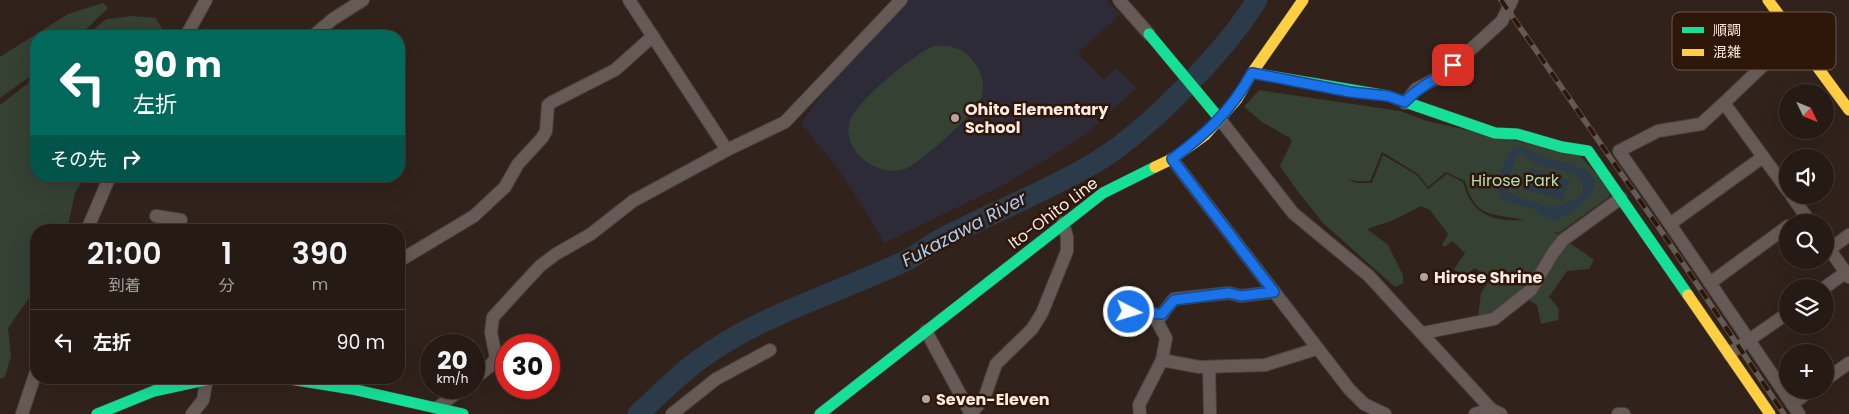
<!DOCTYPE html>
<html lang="ja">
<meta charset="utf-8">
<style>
body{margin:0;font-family:Poppins,"Noto Sans JP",sans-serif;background:#312722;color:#f1f3f6;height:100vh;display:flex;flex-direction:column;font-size:19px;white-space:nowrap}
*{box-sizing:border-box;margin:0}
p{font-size:16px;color:#a3a1a0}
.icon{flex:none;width:28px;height:28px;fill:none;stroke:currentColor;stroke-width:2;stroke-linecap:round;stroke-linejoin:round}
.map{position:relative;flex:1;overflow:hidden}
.side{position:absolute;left:30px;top:224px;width:375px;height:160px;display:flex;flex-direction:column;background:#251a14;border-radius:20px;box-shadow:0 5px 20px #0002,0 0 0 1px #423834}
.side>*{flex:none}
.guide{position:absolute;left:30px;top:30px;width:375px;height:152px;border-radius:20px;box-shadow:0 5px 20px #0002,0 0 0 1px #423834;background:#00695c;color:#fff;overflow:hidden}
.needle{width:32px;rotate:133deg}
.tools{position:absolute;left:1779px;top:84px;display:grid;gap:10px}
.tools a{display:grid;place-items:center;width:55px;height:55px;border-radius:50%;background:#251a14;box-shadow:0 5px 20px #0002,0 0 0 1px #423834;font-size:25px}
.speed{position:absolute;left:420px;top:334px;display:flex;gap:10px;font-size:25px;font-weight:700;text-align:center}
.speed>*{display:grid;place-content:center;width:65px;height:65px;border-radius:50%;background:#251a14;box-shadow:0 5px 20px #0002,0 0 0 1px #423834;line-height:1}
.speed small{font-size:12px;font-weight:400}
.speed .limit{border:8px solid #d22;background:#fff;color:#111}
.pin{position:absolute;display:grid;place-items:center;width:42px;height:42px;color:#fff;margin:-21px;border-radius:10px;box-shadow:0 2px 8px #0006}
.me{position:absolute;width:55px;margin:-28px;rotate:95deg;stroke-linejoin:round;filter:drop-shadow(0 0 4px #0008)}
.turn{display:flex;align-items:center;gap:18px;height:105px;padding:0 20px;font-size:22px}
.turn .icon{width:65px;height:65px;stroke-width:2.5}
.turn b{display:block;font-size:35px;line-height:42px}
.then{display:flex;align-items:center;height:48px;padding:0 20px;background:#0003;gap:10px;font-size:19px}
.eta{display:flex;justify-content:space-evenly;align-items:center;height:85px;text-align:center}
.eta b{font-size:30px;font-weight:600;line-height:35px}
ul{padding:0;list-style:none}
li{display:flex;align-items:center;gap:15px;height:65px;padding:0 20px;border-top:1px solid #423834}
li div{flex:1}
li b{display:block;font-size:19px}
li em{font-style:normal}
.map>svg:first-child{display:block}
.education{fill:#2e2b38}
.green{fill:#344133;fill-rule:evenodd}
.water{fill:#2b3b4a;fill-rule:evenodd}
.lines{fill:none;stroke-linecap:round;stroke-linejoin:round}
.river{stroke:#2b3b4a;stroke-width:21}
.street-casing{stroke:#4e413c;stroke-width:14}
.fast-casing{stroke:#4e413c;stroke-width:12}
.slow-casing{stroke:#4e413c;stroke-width:12}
.street{stroke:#655a55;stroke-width:12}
.fast{stroke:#16e098;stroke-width:11}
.slow{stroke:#ffcf43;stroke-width:11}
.rail-casing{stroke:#645a55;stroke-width:5.5}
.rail{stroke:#2e1609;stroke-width:4;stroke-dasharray:11;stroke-linecap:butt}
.route-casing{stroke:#114b97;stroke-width:12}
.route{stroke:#1a73e8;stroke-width:9}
.poi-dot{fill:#b5a49c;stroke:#2e1609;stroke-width:2}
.labels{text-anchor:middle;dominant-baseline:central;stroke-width:5;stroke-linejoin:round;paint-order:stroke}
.poi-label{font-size:16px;font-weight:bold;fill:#fceae2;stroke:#2e1609;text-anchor:start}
.park-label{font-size:16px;fill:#b2deb6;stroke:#2e1609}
.street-label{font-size:16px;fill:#fceae2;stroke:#2e1609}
.water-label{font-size:18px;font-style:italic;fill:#a7cff7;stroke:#2e1609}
.key{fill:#2e1609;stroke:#6c564a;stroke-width:1}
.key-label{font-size:14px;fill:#fceae2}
</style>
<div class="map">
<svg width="1849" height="414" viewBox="0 0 1849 414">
<rect width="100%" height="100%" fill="#31231b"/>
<path class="education" d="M907,0H1106L1120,14L1078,53L1104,80L1116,68L1136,88L1087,133L1053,155L1003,185L884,243L869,216L838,169L801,123L819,98L861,48Z"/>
<g class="green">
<path d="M103,3L108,8L79,36H36V72L0,98V57L68,14Z"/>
<path d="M132,16L156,18L166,36H86L106,19Z"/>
<path d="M934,46C951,45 964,48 974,62C983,73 986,89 980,101C973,116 925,157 911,166C885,182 843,156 849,124C853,103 914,54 934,46Z"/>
<path d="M36,77V176H85L75,193L67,230H36V288L8,328L11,356L5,377L0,379V105Z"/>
<path d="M1259,90L1400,111L1427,121L1580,155L1610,190L1609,197L1559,233L1553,231L1594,260L1589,269L1567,271L1549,297L1559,309L1558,320L1541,324L1537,305L1516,293L1493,316H1478L1481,293L1490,279L1475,268L1462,277L1454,269L1465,253L1452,241L1445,247L1442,245L1448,234L1430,210L1421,206L1391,221L1367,229L1388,245L1403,275V283L1395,287L1323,223L1296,189L1280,166L1292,141L1290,138L1262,122L1244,107ZM1382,152L1418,174L1428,187L1446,172L1465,181C1475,219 1492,213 1524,220C1492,222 1472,215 1463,182L1447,174L1428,189L1417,175L1383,155L1372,183H1356L1347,178L1356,181H1370Z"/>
</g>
<g class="water">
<path d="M1521,147C1530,149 1534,154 1542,157C1555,162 1570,162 1583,169C1613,186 1574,213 1556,220C1545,220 1541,213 1531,208C1521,203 1510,206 1501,198C1496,182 1503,160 1513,148ZM1523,153C1528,157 1533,163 1539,165C1556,171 1582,167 1584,190C1561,218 1538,202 1508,194L1507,185L1516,156Z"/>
<path d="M1529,168L1569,180L1563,200L1523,189Z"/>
</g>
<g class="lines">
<path class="river" d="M638,414C657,397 675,378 695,363C756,316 833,295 903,262C916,256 928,246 941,239C991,213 1043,193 1091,165C1144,135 1225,52 1257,0"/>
<defs>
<g id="street">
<path d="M629,0L727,150"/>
<path d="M1119,0L1149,34"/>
<path d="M186,36L206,0"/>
<path d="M313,36L333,19L363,0"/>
<path d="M1405,103L1416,89L1443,75L1502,21L1512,0"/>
<path d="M1219,118L1293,213L1369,276L1491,409L1501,414"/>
<path d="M1763,157L1670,224L1799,414"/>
<path d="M1172,159L1349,389L1364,404L1385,414"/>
<path d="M1788,191L1724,103L1794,36"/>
<path d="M1791,195L1810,222"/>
<path d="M156,216L181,220"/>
<path d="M1670,224L1619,151L1658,131L1701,124L1724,103"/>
<path d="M87,230L110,176"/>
<path d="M1825,243L1849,277"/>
<path d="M1830,249L1849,235"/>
<path d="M399,261L474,216L505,187L518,164L542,138L546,131L548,105L552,102L615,70L653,36"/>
<path d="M1710,283L1788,226"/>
<path d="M1824,288L1845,273"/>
<path d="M1129,312L1162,315"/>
<path d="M926,331L971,414"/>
<path d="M1423,333L1494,319L1531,290L1553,253L1563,240L1621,198"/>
<path d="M1729,354L1788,313"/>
<path d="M1162,360L1166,338L1157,321L1174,299L1229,293L1241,296L1274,292"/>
<path d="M1209,368L1210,414"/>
<path d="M474,379L489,367L496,358L491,332L493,317L540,266L556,254L591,234L633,201L727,150L785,122L901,0"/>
<path d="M1825,380L1849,363"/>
<path d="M1792,404L1811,390"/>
<path d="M437,408L463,388"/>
<path d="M971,413L984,399L996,364L1032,329L1042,313L1067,251V237L1063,223"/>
<path d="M22,414L36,372"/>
<path d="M192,414L203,400L207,378"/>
<path d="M672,414L716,379L770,350"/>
<path d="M1140,414L1139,405L1162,360L1199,367L1265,365L1316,349"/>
<path d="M1475,414L1491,409"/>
<path d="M1618,414H1624"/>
</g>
<g id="fast">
<path d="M1149,34L1219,118"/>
<path d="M1252,73L1388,96L1495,133L1517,134L1562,147L1588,151L1688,295"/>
<path d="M284,378L352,389L463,414"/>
<path d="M97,414L154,391L214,378"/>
<path d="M820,414L1103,193L1155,167"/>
</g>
<g id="slow">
<path d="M1768,0L1849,110"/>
<path d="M1155,167L1172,159L1205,135L1237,99L1252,73L1303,0"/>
<path d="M1688,295L1770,414"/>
</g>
</defs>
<use href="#street" class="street-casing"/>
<use href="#fast" class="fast-casing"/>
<use href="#slow" class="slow-casing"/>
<use href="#street" class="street"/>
<use href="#fast" class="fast"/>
<use href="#slow" class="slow"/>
<defs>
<path id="rail" d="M1501,0L1668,241L1784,414"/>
</defs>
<use href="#rail" class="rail-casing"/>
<use href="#rail" class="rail"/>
</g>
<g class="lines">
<defs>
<path id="route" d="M1129,312L1162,314L1174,300L1229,293L1241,296L1274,292L1172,159C1207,133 1230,112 1252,73L1350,92L1388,96L1405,102C1421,84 1437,81 1453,65"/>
</defs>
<use href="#route" class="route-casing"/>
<use href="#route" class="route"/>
</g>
<g class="poi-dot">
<circle cx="955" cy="118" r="5"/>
<circle cx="1424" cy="277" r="5"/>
<circle cx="926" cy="399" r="5"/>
</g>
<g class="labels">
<g class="poi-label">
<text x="965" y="109">Ohito Elementary<tspan x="965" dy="18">School</tspan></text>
<text x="1434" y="277">Hirose Shrine</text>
<text x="936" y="399">Seven-Eleven</text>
</g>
<g class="park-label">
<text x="1515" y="180">Hirose Park</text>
</g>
<g class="street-label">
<text transform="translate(1053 213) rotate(-37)">Ito-Ohito Line</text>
</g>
<g class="water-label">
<text transform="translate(964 229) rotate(-28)">Fukazawa River</text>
</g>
</g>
<rect x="1672" y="12" width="164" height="58" rx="8" class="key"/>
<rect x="1682" y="27" width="22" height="6" fill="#16e098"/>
<rect x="1682" y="49" width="22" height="7" fill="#ffcf43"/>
<g class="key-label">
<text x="1713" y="35">順調</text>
<text x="1713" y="57">混雑</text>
</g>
</svg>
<div class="tools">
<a><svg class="needle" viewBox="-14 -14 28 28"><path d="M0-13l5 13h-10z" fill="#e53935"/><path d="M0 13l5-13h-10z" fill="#a3a1a0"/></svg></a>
<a><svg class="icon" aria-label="sound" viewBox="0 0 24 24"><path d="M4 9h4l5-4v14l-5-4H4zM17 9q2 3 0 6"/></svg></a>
<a><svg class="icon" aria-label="search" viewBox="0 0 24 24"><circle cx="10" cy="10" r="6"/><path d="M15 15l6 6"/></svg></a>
<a><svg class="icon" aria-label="layers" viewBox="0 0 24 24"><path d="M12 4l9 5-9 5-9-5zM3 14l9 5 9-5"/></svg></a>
<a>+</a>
</div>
<div class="speed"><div>20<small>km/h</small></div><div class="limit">30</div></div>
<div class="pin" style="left:1453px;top:65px;background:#d93025"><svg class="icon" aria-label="arrive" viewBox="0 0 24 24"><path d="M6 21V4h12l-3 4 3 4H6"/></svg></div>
<svg class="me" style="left:1129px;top:312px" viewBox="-20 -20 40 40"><circle r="17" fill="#1a73e8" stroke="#fff" stroke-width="3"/><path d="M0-11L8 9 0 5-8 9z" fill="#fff"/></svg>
<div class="guide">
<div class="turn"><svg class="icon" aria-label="left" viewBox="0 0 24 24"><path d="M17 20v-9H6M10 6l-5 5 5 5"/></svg><div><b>90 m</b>左折</div></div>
<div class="then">その先<svg class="icon" aria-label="right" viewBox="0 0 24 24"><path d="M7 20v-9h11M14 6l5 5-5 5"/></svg></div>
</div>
<section class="side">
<div class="eta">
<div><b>21:00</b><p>到着</p></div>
<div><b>1</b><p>分</p></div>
<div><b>390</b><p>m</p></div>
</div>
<ul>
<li><svg class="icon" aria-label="left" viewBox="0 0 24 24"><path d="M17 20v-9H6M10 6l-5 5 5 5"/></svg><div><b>左折</b></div><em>90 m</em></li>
</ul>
</section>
</div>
